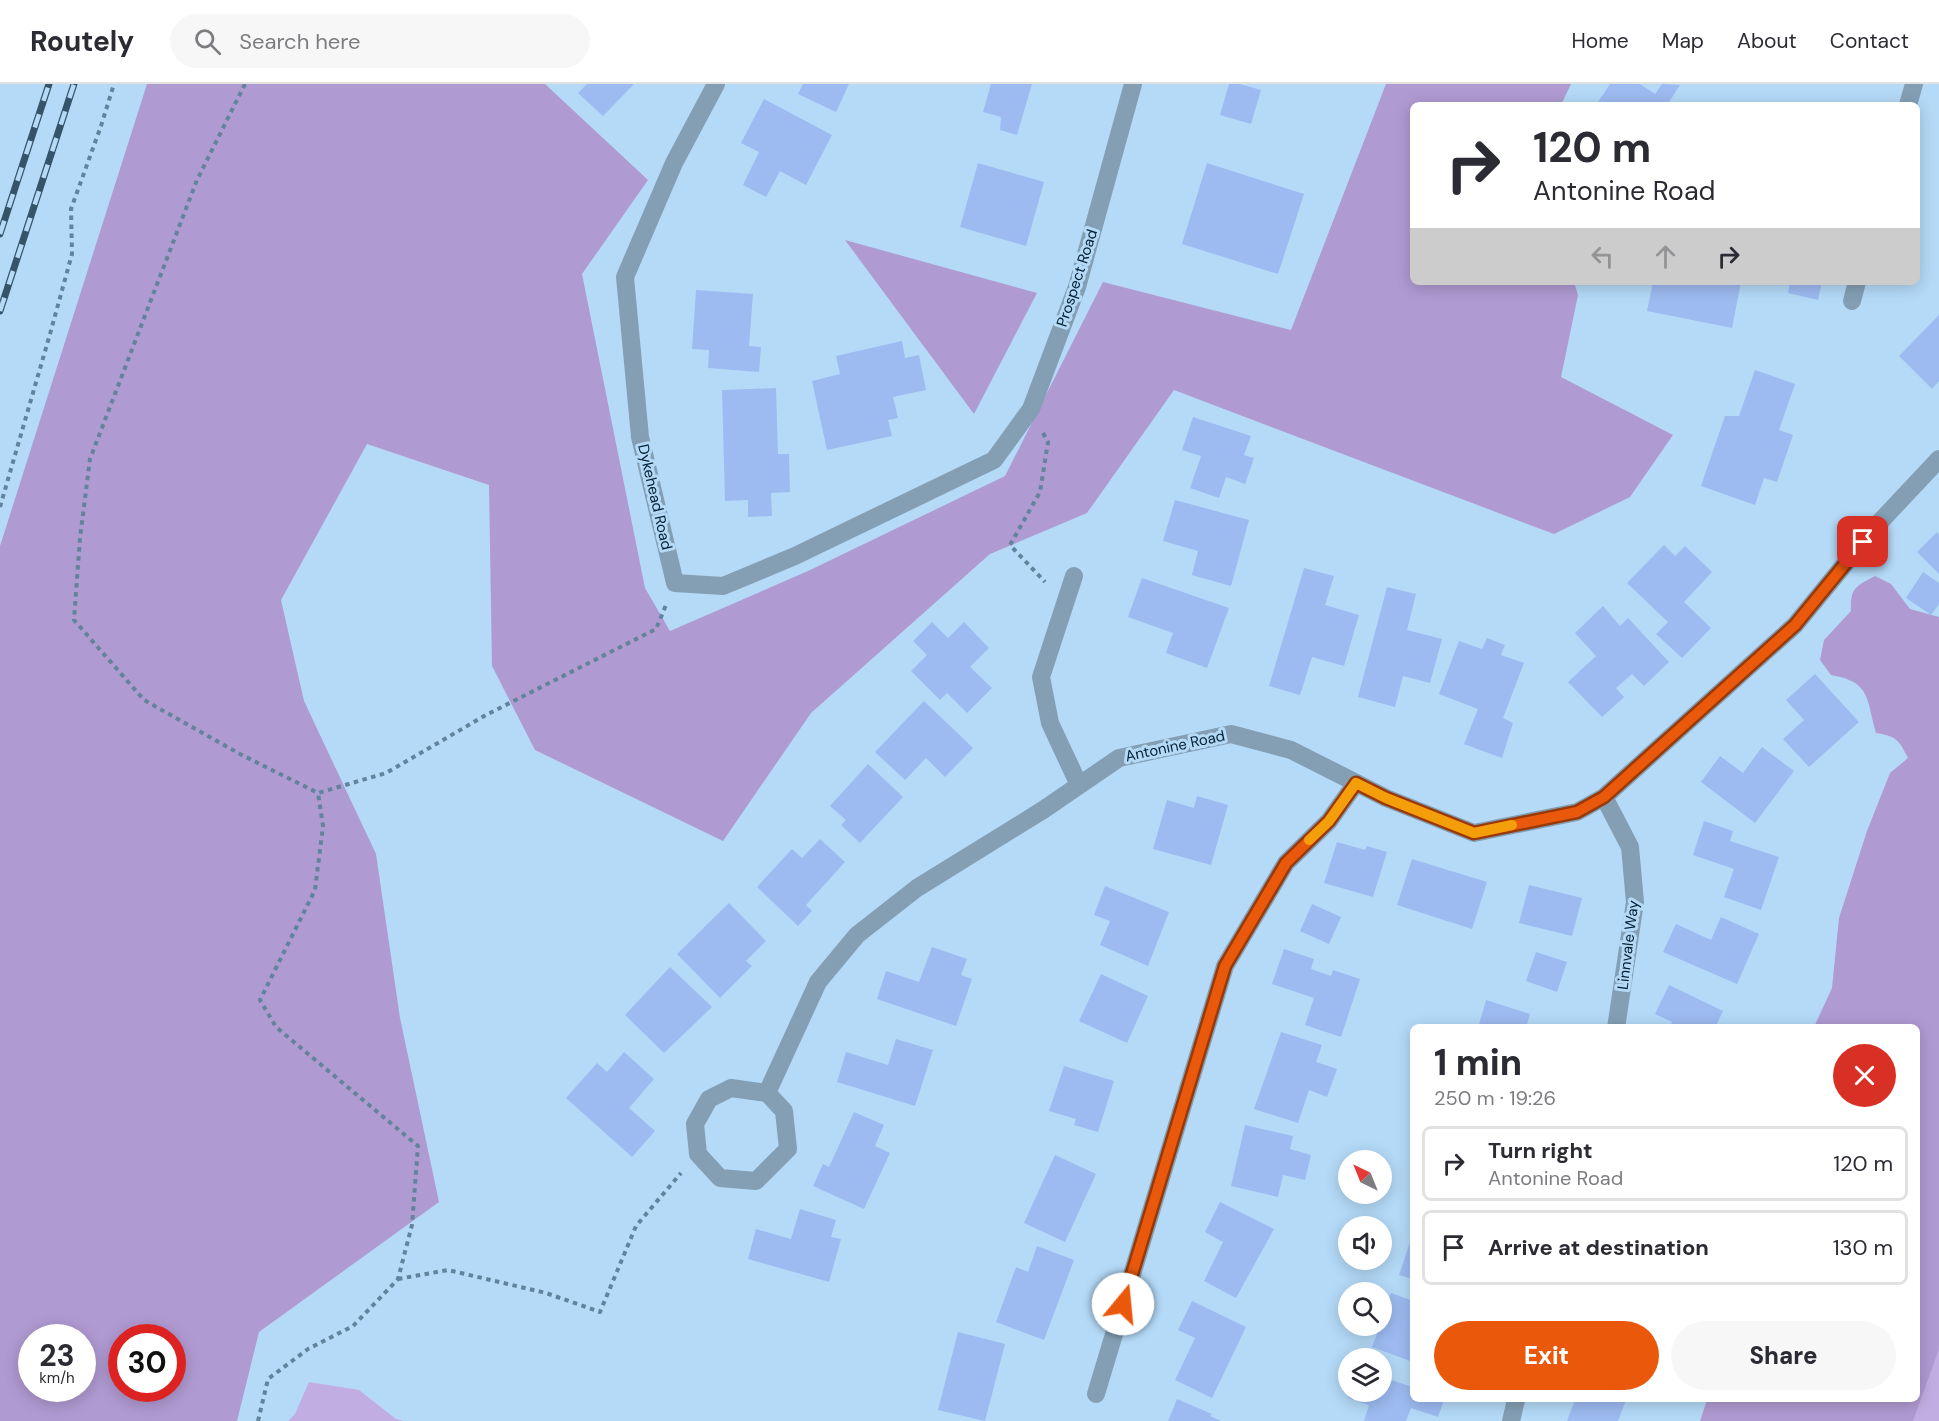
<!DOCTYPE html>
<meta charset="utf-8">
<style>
body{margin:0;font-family:"DM Sans",sans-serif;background:#f7f7f7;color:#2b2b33;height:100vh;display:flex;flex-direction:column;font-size:22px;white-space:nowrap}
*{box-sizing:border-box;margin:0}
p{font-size:20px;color:#7c7c81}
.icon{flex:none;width:33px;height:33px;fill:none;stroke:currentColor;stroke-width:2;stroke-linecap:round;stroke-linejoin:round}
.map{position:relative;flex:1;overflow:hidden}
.sheet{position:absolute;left:1410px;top:940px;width:510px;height:378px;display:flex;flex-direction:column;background:#fff;border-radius:9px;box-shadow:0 3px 15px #0003}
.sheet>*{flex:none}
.banner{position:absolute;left:1410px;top:18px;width:510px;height:183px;border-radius:9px;box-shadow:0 3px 15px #0003;background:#fff;color:#2b2b33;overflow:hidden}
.needle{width:39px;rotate:317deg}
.buttons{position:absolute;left:1338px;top:1066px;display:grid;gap:12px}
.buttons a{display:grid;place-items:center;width:54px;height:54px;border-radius:50%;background:#fff;box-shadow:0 3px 15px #0003;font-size:30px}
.speed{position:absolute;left:18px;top:1240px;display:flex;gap:12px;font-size:30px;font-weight:700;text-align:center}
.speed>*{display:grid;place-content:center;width:78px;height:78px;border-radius:50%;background:#fff;box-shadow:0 3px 15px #0003;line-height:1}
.speed small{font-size:15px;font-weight:400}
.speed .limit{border:9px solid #d22;background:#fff;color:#111}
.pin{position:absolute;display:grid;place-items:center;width:51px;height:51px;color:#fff;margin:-26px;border-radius:12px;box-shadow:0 3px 9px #0006}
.me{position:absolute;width:66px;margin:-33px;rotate:17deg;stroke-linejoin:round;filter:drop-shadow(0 0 4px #0008)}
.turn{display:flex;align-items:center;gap:21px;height:126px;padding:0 24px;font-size:27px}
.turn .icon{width:78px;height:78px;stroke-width:2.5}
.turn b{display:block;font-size:42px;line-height:51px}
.lanes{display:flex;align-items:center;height:57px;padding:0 24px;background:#0003;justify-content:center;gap:30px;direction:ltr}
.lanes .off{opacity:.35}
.round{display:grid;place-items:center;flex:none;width:63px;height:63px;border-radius:32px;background:#f7f7f7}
.overview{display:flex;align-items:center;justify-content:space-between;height:102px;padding:0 24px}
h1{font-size:36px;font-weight:800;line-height:45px}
.cta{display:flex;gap:12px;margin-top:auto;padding:12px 24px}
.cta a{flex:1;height:69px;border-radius:36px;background:#ea580c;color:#fff;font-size:24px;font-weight:800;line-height:69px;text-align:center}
.cta a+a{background:#f7f7f7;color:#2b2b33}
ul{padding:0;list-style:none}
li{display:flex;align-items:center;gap:18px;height:75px;margin:0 12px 9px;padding:0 12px;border:3px solid #e1e1e2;border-radius:9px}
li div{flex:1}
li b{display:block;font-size:22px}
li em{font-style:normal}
header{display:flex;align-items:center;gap:36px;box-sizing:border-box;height:84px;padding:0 30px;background:#fff;border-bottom:2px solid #e1e1e2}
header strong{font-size:28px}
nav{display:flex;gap:33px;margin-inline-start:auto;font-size:21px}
.search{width:420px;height:54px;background:#f7f7f7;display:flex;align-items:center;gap:15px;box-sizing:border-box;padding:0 21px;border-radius:33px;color:#7c7c81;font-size:22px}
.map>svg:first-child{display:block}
.green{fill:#c1ade1}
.forest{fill:#b09ad2;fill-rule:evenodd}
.building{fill:#9dbbf1}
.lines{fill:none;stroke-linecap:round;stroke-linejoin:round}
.path{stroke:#62839c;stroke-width:4;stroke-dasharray:4.5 4.5;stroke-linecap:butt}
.street{stroke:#849fb4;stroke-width:18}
.rail-casing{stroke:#365469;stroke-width:7}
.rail{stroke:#b4daf8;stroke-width:4.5;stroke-dasharray:14;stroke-linecap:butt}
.route-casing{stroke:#983908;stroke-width:15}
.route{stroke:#ea580c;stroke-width:10}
.slow{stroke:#f59e0b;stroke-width:10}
.labels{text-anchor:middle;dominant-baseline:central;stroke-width:6;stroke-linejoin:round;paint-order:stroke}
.street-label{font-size:15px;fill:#041f31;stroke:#b4daf8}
</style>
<header>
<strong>Routely</strong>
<div class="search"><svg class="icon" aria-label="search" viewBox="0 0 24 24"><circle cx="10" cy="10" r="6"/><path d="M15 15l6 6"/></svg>Search here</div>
<nav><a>Home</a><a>Map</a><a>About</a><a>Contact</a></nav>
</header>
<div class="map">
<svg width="1939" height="1337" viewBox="0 0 1939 1337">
<rect width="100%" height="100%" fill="#b4daf8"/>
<g class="green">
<path d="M1939,1237V1337H1894L1917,1316Z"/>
<path d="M309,1298L359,1306L396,1335L404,1337H288L295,1330Z"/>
</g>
<g class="forest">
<path d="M147,0H545L648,96L582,190L645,504L670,547L808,487L1005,392L1103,198L1291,246L1386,0H1571L1561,21H1413V198H1574L1578,211L1561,293L1673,351L1630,413L1554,450L1174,306L1087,429L990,470L811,629L723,757L535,666L492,582L489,401L367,360L281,516L304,617L376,770L400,934L439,1118L259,1248L237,1337H0V462ZM32,1254H82V1305H32ZM122,1254H172V1305H122Z"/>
<path d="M845,156L1037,209L974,330Z"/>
<path d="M1875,492L1891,500L1910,525L1939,533V1265L1913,1337H1700L1707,1316H1917V944L1814,943L1832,904L1839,834L1867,747L1890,689L1908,674C1899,656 1896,652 1876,649C1866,614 1871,598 1831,591L1820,576L1824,556L1851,527C1850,504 1856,502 1875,492Z"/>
</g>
<g class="building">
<path d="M587,0H634L603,32L578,9Z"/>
<path d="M803,0H849L836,28L798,10Z"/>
<path d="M991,0H1032L1017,51L1000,46L1001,33L983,28Z"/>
<path d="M1229,0H1240L1261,6L1251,40L1220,31Z"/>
<path d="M1610,0H1640L1655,10L1662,0L1680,1L1667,21H1596Z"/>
<path d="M764,15L832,51L806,101L780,87L766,113L743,101L759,68L741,59Z"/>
<path d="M978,79L1044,98L1026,162L960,143Z"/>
<path d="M1207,79L1304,110L1278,190L1182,160Z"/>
<path d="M1653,198H1741L1732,244L1647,227Z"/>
<path d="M1790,198H1822L1818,216L1788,209Z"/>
<path d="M696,206L753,210L749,262L761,263L759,288L708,284L709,266L692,265Z"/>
<path d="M1939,231V297L1932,305L1899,272Z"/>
<path d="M902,257L905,274L919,271L926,306L893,313L898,334L888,336L892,352L827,366L812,297L840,290L836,272Z"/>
<path d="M1755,286L1795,300L1779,346L1793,351L1777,398L1764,394L1755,421L1701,402L1725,332H1739Z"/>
<path d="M776,304L778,370H789L790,408L771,409L772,432L748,433V416L725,417L722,306Z"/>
<path d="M1193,333L1251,352L1244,371L1254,374L1245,400L1226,393L1219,414L1190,404L1201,372L1182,366Z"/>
<path d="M1175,416L1249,436L1231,502L1192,491L1198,467L1163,457Z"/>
<path d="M1937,448L1939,451V490L1917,468Z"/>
<path d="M1664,461L1675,472L1685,462L1712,488L1684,518L1711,544L1682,574L1656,550L1668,538L1627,499Z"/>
<path d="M1304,484L1334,492L1325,521L1359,531L1344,582L1312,573L1300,611L1269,602Z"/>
<path d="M1923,488L1939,499V520L1931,531L1906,514Z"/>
<path d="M1142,494L1229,524L1207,584L1166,569L1173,549L1128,533Z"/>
<path d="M1387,503L1416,510L1407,546L1442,555L1430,599L1403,592L1395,623L1358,613Z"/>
<path d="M1603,522L1620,542L1628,534L1669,578L1644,602L1632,590L1616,604L1624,613L1602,633L1568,598L1596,572L1575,549Z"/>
<path d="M932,538L948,554L964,538L989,564L970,583L992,604L967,629L947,609L940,616L911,587L927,571L913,557Z"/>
<path d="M1487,554L1505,561L1501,571L1524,579L1503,634L1513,639L1502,674L1464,660L1478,625L1439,610L1459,557L1482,565Z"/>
<path d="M1815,590L1859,638L1809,683L1783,655L1804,636L1786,616Z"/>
<path d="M924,617L973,664L945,693L926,674L905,696L875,668Z"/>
<path d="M1762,663L1794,687L1755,739L1701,698L1720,672L1743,689Z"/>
<path d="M868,680L903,713L860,759L841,741L846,736L830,722Z"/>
<path d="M1197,712L1228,721L1211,781L1153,765L1167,716L1194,724Z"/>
<path d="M1704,737L1733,747L1730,757L1779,773L1761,826L1724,813L1734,785L1693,771Z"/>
<path d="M820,755L845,778L806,821L812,827L798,842L757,803L792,765L802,774Z"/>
<path d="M1337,758L1365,766L1367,762L1387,768L1373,813L1324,799Z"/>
<path d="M1412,775L1487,798L1472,845L1397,821Z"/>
<path d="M1529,801L1582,814L1572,852L1519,839Z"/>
<path d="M1105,802L1169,828L1148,882L1100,861L1110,837L1094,831Z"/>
<path d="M729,819L766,857L746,877L752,882L720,914L677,870Z"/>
<path d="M1312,820L1341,833L1329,860L1300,847Z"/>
<path d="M1721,833L1759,850L1737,900L1663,868L1676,840L1711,856Z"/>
<path d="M932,863L967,875L961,891L972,895L956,942L877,915L886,887L919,898Z"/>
<path d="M1284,865L1314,875L1311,885L1331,892L1333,886L1360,895L1341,953L1305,941L1314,914L1272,900Z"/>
<path d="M1536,868L1567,878L1557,908L1526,897Z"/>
<path d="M670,883L712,923L664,969L625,931Z"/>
<path d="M1101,890L1148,912L1127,959L1079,937Z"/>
<path d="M1669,901L1723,927L1715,944H1670L1672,938L1655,930Z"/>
<path d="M1486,916L1530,930L1526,944H1478Z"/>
<path d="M1281,948L1322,961L1316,978L1337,985L1327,1013L1309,1006L1298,1039L1254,1025Z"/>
<path d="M896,955L933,966L915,1022L837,998L846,968L888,981Z"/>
<path d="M624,968L654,995L629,1024L655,1047L632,1073L566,1014L597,979L607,988Z"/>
<path d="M1064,982L1114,997L1098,1048L1074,1041L1076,1035L1049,1027Z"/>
<path d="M854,1028L884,1041L875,1062L890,1069L864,1125L813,1102L823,1080L829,1083Z"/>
<path d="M1245,1041L1293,1052L1290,1065L1311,1071L1305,1096L1283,1091L1278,1113L1231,1102Z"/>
<path d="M1055,1071L1096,1090L1065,1158L1024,1139Z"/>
<path d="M1220,1118L1274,1145L1236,1214L1204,1197L1223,1158L1205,1148Z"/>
<path d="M800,1125L836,1136L831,1153L841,1155L829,1198L748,1175L756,1145L791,1155Z"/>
<path d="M1413,1149V1195L1399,1191Z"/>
<path d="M1037,1162L1074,1176L1044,1256L996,1238L1016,1183L1028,1188Z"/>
<path d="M1391,1209L1413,1217V1278L1372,1263L1380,1242H1382V1237Z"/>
<path d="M1192,1217L1246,1243L1212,1314L1175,1296L1195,1254L1178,1246Z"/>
<path d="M958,1248L1005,1260L985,1337L938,1326Z"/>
<path d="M1382,1293L1413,1303V1316H1444L1438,1333L1411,1324L1406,1337H1364L1369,1321L1348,1314L1350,1308H1382Z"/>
<path d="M1177,1315L1212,1330L1210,1332L1221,1337H1168Z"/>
<path d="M1575,1316H1626L1618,1337H1567Z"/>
</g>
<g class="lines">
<g class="path">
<path d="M245,0L197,96L90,375L80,454L74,536L144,616L240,670L318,709L386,689L486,631L656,545L666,521"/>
<path d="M1043,349L1048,358L1040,408L1010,461L1045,498"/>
<path d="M0,423L50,250L72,170L71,125L101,42L114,0"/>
<path d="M398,1195L448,1186L546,1209L600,1228L636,1142L681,1089"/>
<path d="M258,1337L268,1295L308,1265L353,1242L398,1195L412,1141L418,1062L276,943L260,916L315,806L323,742L318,709"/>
</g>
<g class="street">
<path d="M716,0L674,79L625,193L640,353L675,499L723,502L795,472L994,376L1031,325L1077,203L1133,0"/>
<path d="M1908,21L1914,0"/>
<path d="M1852,217L1857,198"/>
<path d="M1074,492L1041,593L1050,639L1079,701"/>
<path d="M1604,713L1630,763L1635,818L1616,944"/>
<path d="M731,1004L767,1009L784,1027L788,1065L756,1097L720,1094L698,1070L695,1040L709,1015Z"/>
<path d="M767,1009L818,898L857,851L917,804L1043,726L1119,674L1231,650L1291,666L1386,714L1474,749L1577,728L1604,713L1795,541L1877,441L1939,375"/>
<path d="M1096,1310L1225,882L1286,779L1329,737L1356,699"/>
<path d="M1511,1337L1516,1316"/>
</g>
<defs>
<g id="rail">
<path d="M0,150L49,0"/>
<path d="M0,227L74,0"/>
</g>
</defs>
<use href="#rail" class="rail-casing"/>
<use href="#rail" class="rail"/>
</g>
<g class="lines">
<defs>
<path id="route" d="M1123,1220L1225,882L1286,779L1329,737L1356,699L1386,714L1474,749L1577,728L1604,713L1795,541L1863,458"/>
</defs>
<use href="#route" class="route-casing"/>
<use href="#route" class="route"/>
<path class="slow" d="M1309,756L1329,737L1356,699L1386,714L1474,749L1512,741"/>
</g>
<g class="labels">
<g class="street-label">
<text transform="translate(1077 194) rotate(-72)">Prospect Road</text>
<text transform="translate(655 413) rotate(77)">Dykehead Road</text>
<text transform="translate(1175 662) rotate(-12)">Antonine Road</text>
<text transform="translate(1628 861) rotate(-83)">Linnvale Way</text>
</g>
</g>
</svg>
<div class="buttons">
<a><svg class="needle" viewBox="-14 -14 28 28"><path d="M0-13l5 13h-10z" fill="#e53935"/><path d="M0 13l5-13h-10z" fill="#7c7c81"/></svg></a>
<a><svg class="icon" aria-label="sound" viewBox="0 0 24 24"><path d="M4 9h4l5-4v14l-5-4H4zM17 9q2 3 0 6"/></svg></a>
<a><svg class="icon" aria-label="search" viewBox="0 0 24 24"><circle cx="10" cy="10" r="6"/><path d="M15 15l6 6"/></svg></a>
<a><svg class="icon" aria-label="layers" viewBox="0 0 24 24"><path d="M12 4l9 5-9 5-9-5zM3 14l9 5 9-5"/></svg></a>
</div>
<div class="speed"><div>23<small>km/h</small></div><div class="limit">30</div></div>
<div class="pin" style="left:1863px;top:458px;background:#d93025"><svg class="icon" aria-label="arrive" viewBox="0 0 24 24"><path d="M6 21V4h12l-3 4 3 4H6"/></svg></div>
<svg class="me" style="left:1123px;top:1220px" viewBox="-20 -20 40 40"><circle r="19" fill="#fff"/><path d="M0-13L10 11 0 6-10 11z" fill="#ea580c"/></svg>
<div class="banner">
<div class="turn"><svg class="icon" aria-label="right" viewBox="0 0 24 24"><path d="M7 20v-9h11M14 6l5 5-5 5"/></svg><div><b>120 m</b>Antonine Road</div></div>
<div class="lanes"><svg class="icon off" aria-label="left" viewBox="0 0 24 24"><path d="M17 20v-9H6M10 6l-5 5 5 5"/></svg><svg class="icon off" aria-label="ahead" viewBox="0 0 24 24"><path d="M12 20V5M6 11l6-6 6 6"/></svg><svg class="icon" aria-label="right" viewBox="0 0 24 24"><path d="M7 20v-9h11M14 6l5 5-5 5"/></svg></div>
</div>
<section class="sheet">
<div class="overview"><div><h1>1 min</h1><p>250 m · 19:26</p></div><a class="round" style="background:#d93025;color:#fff"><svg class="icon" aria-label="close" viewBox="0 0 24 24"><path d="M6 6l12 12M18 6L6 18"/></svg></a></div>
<ul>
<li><svg class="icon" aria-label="right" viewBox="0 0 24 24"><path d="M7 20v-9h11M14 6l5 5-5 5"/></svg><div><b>Turn right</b><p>Antonine Road</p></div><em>120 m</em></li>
<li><svg class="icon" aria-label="arrive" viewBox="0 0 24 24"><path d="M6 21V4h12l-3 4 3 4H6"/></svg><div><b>Arrive at destination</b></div><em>130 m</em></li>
</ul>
<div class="cta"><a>Exit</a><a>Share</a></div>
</section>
</div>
